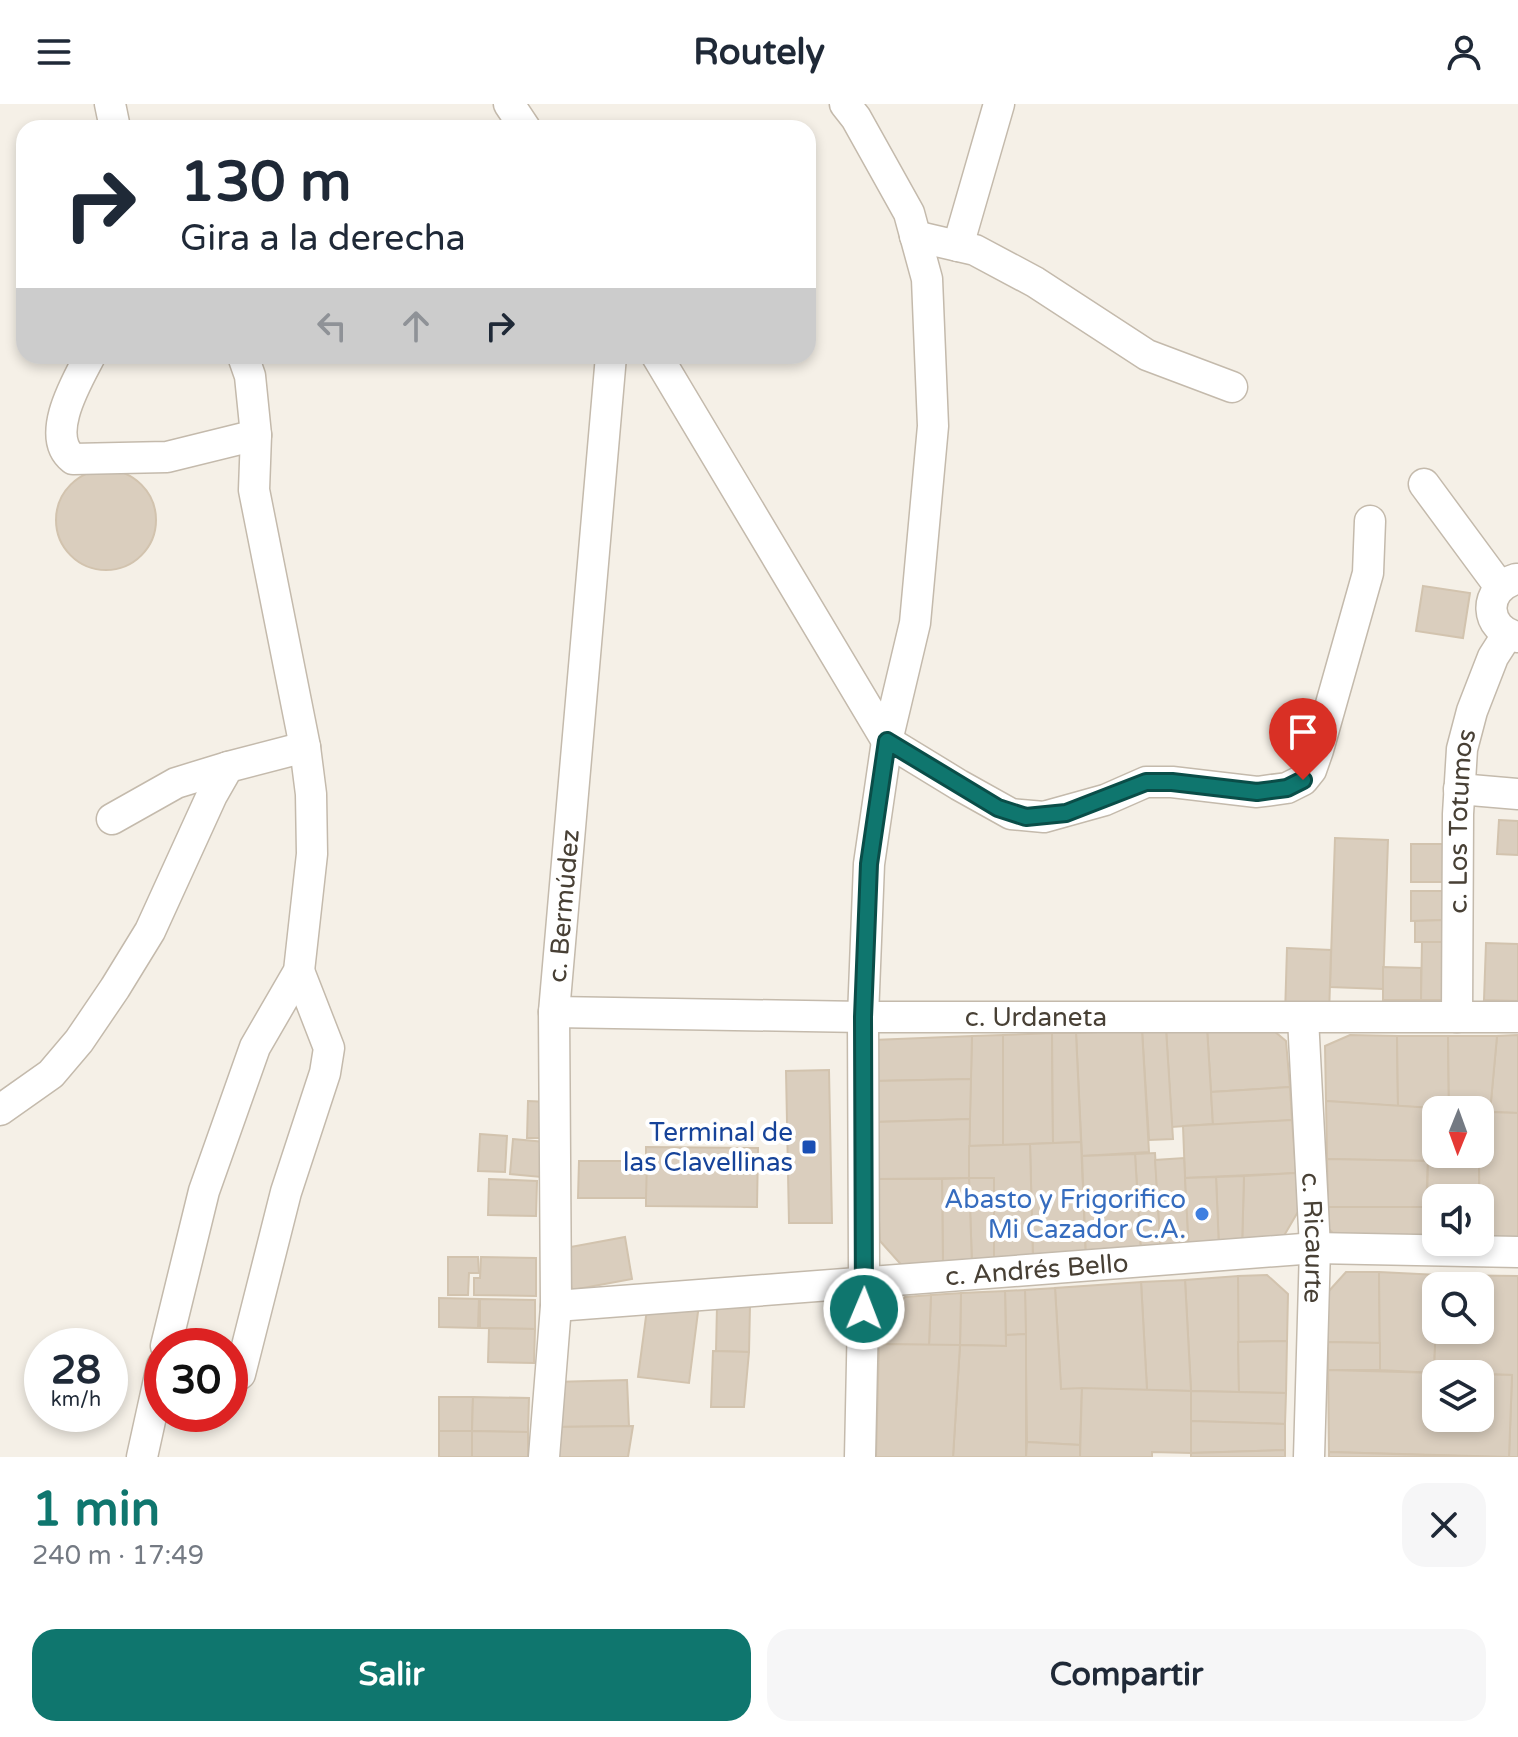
<!DOCTYPE html>
<html lang="es">
<meta charset="utf-8">
<style>
body{margin:0;font-family:"Varela Round",sans-serif;background:#f6f6f7;color:#1f2937;height:100vh;display:flex;flex-direction:column;font-size:30px;white-space:nowrap}
*{box-sizing:border-box;margin:0}
p{font-size:26px;color:#747a83}
.icon{flex:none;width:44px;height:44px;fill:none;stroke:currentColor;stroke-width:2;stroke-linecap:round;stroke-linejoin:round}
.map{position:relative;height:1353px;overflow:hidden}
.drawer{display:flex;flex-direction:column;background:#fff;flex:1}
.drawer>*{flex:none}
.banner{position:absolute;left:16px;top:16px;width:800px;height:244px;border-radius:24px;box-shadow:0 4px 12px #0003;background:#fff;color:#1f2937;overflow:hidden}
.needle{width:52px;rotate:181deg}
.buttons{position:absolute;left:1422px;top:992px;display:grid;gap:16px}
.buttons a{display:grid;place-items:center;width:72px;height:72px;border-radius:16px;background:#fff;box-shadow:0 4px 12px #0003;font-size:40px}
.speed{position:absolute;left:24px;top:1224px;display:flex;gap:16px;font-size:40px;font-weight:700;text-align:center}
.speed>*{display:grid;place-content:center;width:104px;height:104px;border-radius:50%;background:#fff;box-shadow:0 4px 12px #0003;line-height:1}
.speed small{font-size:20px;font-weight:400}
.speed .limit{border:12px solid #d22;background:#fff;color:#111}
.pin{position:absolute;display:grid;place-items:center;width:68px;height:68px;color:#fff;margin:-82px -34px;border-radius:50% 50% 50% 0;rotate:-45deg;box-shadow:0 0 8px #0007}
.pin .icon{rotate:45deg}
.me{position:absolute;width:88px;margin:-44px;rotate:1deg;stroke-linejoin:round;filter:drop-shadow(0 0 6px #0008)}
.turn{display:flex;align-items:center;gap:28px;height:168px;padding:0 32px;font-size:36px}
.turn .icon{width:104px;height:104px;stroke-width:2.5}
.turn b{display:block;font-size:56px;line-height:68px}
.lanes{display:flex;align-items:center;height:76px;padding:0 32px;background:#0003;justify-content:center;gap:40px;direction:ltr}
.lanes .off{opacity:.35}
.round{display:grid;place-items:center;flex:none;width:84px;height:84px;border-radius:24px;background:#f6f6f7}
.overview{display:flex;align-items:center;justify-content:space-between;height:136px;padding:0 32px}
h1{font-size:48px;font-weight:700;line-height:60px;color:#0f766e}
.primary-button{display:flex;gap:16px;margin-top:auto;padding:16px 32px}
.primary-button a{flex:1;height:92px;border-radius:24px;background:#0f766e;color:#fff;font-size:32px;font-weight:700;line-height:92px;text-align:center}
.primary-button a+a{background:#f6f6f7;color:#1f2937}
header{display:flex;justify-content:space-between;align-items:center;height:104px;padding:0 32px;background:#fff;font-size:36px;font-weight:700}
.map>svg:first-child{display:block}
.building{fill:#dacebe;stroke:#d2c3ae;stroke-width:2;fill-rule:evenodd}
.lines{fill:none;stroke-linecap:round;stroke-linejoin:round}
.minor-casing{stroke:#c4baac;stroke-width:33}
.minor{stroke:#fff;stroke-width:30}
.route-casing{stroke:#0a4d48;stroke-width:20}
.route{stroke:#0f766e;stroke-width:14}
.transit-dot{fill:#1a4fb4;stroke:#fff;stroke-width:3}
.shop-dot{fill:#3f7fe0;stroke:#fff;stroke-width:3}
.labels{text-anchor:middle;dominant-baseline:central;stroke-width:8;stroke-linejoin:round;paint-order:stroke}
.street-label{font-size:26px;fill:#484035;stroke:#fff}
.transit-label{font-size:26px;fill:#164399;stroke:#fff;text-anchor:end}
.shop-label{font-size:26px;fill:#366cbe;stroke:#fff;text-anchor:end}
</style>
<header><svg class="icon" aria-label="menu" viewBox="0 0 24 24"><path d="M4 6h16M4 12h16M4 18h16"/></svg>Routely<svg class="icon" aria-label="person" viewBox="0 0 24 24"><circle cx="12" cy="8" r="4"/><path d="M4 21q1-7 8-7t8 7"/></svg></header>
<div class="map">
<svg width="1518" height="1353" viewBox="0 0 1518 1353">
<rect width="100%" height="100%" fill="#f5f0e7"/>
<g class="building">
<circle cx="106" cy="416" r="50"/>
<path d="M1423,482L1470,489L1463,534L1416,527Z"/>
<path d="M1499,716L1518,717V751L1497,750Z"/>
<path d="M1335,734L1388,736L1383,885L1330,883Z"/>
<path d="M1411,740H1445L1444,778H1411Z"/>
<path d="M1411,787H1445V816L1411,817Z"/>
<path d="M1445,816V838H1415V817Z"/>
<path d="M1422,838H1445V896H1421Z"/>
<path d="M1486,839L1518,840V897L1484,896Z"/>
<path d="M1287,844L1331,846L1329,912L1285,911Z"/>
<path d="M1383,863L1421,864V896H1383Z"/>
<path d="M1268,922L1286,937L1290,983L1211,988L1207,924Z"/>
<path d="M1207,924L1213,1020L1172,1023L1166,925Z"/>
<path d="M1166,925L1173,1035L1149,1036L1142,926Z"/>
<path d="M1142,926L1149,1048L1082,1052L1076,929Z"/>
<path d="M1052,929L1053,1039L1003,1041V931Z"/>
<path d="M1052,929H1076L1081,1038L1053,1039Z"/>
<path d="M1003,931V1041L969,1042L972,932Z"/>
<path d="M1350,931L1397,932L1398,1002L1326,997L1325,942Z"/>
<path d="M1518,931V1009L1490,1008L1497,932Z"/>
<path d="M972,932L971,975L875,977L873,936Z"/>
<path d="M1397,932H1448L1449,1005L1398,1002Z"/>
<path d="M1448,932H1497L1490,1008L1449,1005Z"/>
<path d="M829,966L832,1119H789L786,967Z"/>
<path d="M971,975L970,1015L876,1018L875,977Z"/>
<path d="M1290,983L1292,1016L1213,1021L1211,988Z"/>
<path d="M528,997L550,998L548,1034H527Z"/>
<path d="M1326,997L1463,1006H1436V1050H1480V1007L1490,1008L1484,1051L1480,1052L1479,1058L1327,1055Z"/>
<path d="M1490,1008L1518,1009V1143L1480,1138L1479,1058L1480,1052L1484,1051Z"/>
<path d="M970,1015L969,1074L877,1075L876,1018Z"/>
<path d="M1292,1016L1296,1069L1185,1074L1183,1022Z"/>
<path d="M480,1030L507,1032L505,1068L478,1067Z"/>
<path d="M513,1035L545,1038L541,1073L510,1070Z"/>
<path d="M1081,1038L1086,1154L1033,1157L1030,1040Z"/>
<path d="M1030,1040L1033,1157L994,1160V1074H969V1042Z"/>
<path d="M646,1043L758,1044L757,1103L646,1102Z"/>
<path d="M1155,1049L1161,1149L1141,1150L1135,1050Z"/>
<path d="M1135,1050L1141,1150L1086,1154L1082,1052Z"/>
<path d="M1184,1054L1189,1147L1161,1149L1155,1056Z"/>
<path d="M1327,1055L1428,1057L1426,1103H1328Z"/>
<path d="M579,1057H647L646,1094H578Z"/>
<path d="M1428,1057L1479,1058V1094H1436V1138L1426,1143Z"/>
<path d="M1296,1069L1299,1106L1278,1142L1242,1144L1244,1072Z"/>
<path d="M1244,1072L1242,1144L1219,1145L1216,1073Z"/>
<path d="M1216,1073L1219,1145L1189,1147L1185,1074Z"/>
<path d="M969,1074H994V1160L972,1161Z"/>
<path d="M969,1074L972,1161L943,1163L942,1075Z"/>
<path d="M489,1075L537,1077L536,1112L488,1111Z"/>
<path d="M877,1075H942L943,1163L905,1165L880,1137Z"/>
<path d="M1328,1103H1426V1143L1346,1144L1328,1124Z"/>
<path d="M625,1133L632,1175L572,1186L565,1144Z"/>
<path d="M448,1153H478L479,1169H469L468,1191H448Z"/>
<path d="M481,1153L536,1154V1192L474,1191V1174H480Z"/>
<path d="M1346,1168H1379L1380,1239L1328,1238V1188Z"/>
<path d="M1379,1168L1438,1171L1434,1269L1380,1266Z"/>
<path d="M1267,1171L1288,1190L1287,1237L1238,1238V1172Z"/>
<path d="M1438,1171L1518,1172V1353H1509L1512,1271L1434,1269L1436,1215V1226H1480V1182H1438Z"/>
<path d="M1238,1172L1239,1288L1191,1287L1185,1176Z"/>
<path d="M1185,1176L1191,1287L1147,1286L1141,1178Z"/>
<path d="M1141,1178L1147,1286L1061,1285L1055,1184Z"/>
<path d="M1055,1184L1061,1285L1082,1284L1080,1341L1027,1338L1025,1186Z"/>
<path d="M1025,1186L1026,1230L1006,1231L1005,1187Z"/>
<path d="M1005,1187L1006,1242L960,1241L961,1189Z"/>
<path d="M961,1189L960,1241H929L931,1191Z"/>
<path d="M931,1191L929,1241L879,1240L880,1217L905,1193Z"/>
<path d="M439,1194L479,1195L478,1224L439,1223Z"/>
<path d="M480,1195L535,1196V1225L480,1224Z"/>
<path d="M699,1200L689,1279L638,1273L647,1205Z"/>
<path d="M717,1202H750L749,1248L716,1247Z"/>
<path d="M489,1224L535,1225L534,1259L488,1258Z"/>
<path d="M1026,1230V1353H953L960,1241L1006,1242V1231Z"/>
<path d="M1287,1237L1286,1289L1239,1288L1238,1238Z"/>
<path d="M1328,1238L1380,1239V1266H1328Z"/>
<path d="M879,1240L960,1241L953,1353H876Z"/>
<path d="M713,1247L749,1248L744,1303H711Z"/>
<path d="M1328,1266L1512,1271L1509,1353L1329,1348ZM1436,1270H1480V1314H1436Z"/>
<path d="M627,1276L629,1322L555,1323L553,1278Z"/>
<path d="M1082,1284L1191,1287V1349L1152,1348V1353H1080Z"/>
<path d="M1191,1287L1286,1289L1285,1320L1191,1317Z"/>
<path d="M439,1293H473L472,1327H439Z"/>
<path d="M473,1293L529,1294L528,1328L472,1327Z"/>
<path d="M1191,1317L1285,1320V1346L1191,1349Z"/>
<path d="M633,1322L628,1353H553L555,1323Z"/>
<rect x="439" y="1327" width="33" height="26"/>
<path d="M472,1327L528,1328V1353H472Z"/>
<path d="M1027,1338L1080,1341V1353H1026Z"/>
<path d="M1285,1346V1353H1191V1349Z"/>
<path d="M1329,1348L1489,1353H1329Z"/>
</g>
<g class="lines">
<defs>
<g id="minor">
<path d="M110,0L115,24"/>
<path d="M509,0L525,24"/>
<path d="M845,0L856,14L909,109L927,175L933,322L915,519L887,637L869,760L863,913L864,1164L860,1353"/>
<path d="M915,132L975,146L1035,178L1147,251L1232,283"/>
<path d="M958,142L999,0"/>
<path d="M90,252C77,277 44,332 73,355L167,353L256,331"/>
<path d="M657,252L887,637L959,681L1011,710L1044,713L1105,696L1146,678H1172L1257,688L1287,684L1303,676L1311,666L1318,646L1368,469L1370,417"/>
<path d="M1424,380L1500,483"/>
<path d="M1516,475C1482,485 1484,526 1518,533"/>
<path d="M1459,685L1518,690"/>
<path d="M112,715L176,679L228,663"/>
<path id="s1" d="M554,908L863,913H1518"/>
<path id="s2" d="M1457,913L1458,710L1462,645L1472,607L1493,553L1507,531"/>
<path id="s3" d="M1303,914L1315,1144L1309,1353"/>
<path d="M0,1006L51,970L79,937L115,884L150,827L212,691L228,663L305,643"/>
<path id="s4" d="M556,1202L1315,1144L1518,1148"/>
<path d="M166,1242L204,1087L255,943L299,867L312,750L311,690L305,643L254,386L256,331L250,272L243,252"/>
<path d="M240,1270L286,1088L325,969L329,944L299,867"/>
<path d="M142,1353L162,1262"/>
<path id="s5" d="M544,1353L556,1202L554,908L611,252"/>
</g>
</defs>
<use href="#minor" class="minor-casing"/>
<use href="#minor" class="minor"/>
</g>
<g class="lines">
<defs>
<path id="route" d="M864,1205L863,913L869,760L887,637L998,704L1026,713L1066,709L1146,678H1172L1257,688L1287,684L1303,676"/>
</defs>
<use href="#route" class="route-casing"/>
<use href="#route" class="route"/>
</g>
<rect class="transit-dot" x="801" y="1035" width="16" height="16" rx="4"/>
<circle class="shop-dot" cx="1202" cy="1110" r="8"/>
<g class="labels">
<g class="street-label">
<text stroke="none"><textPath href="#s2" startOffset="196">c. Los Totumos</textPath></text>
<text stroke="none"><textPath href="#s5" startOffset="552">c. Bermúdez</textPath></text>
<text stroke="none"><textPath href="#s1" startOffset="482">c. Urdaneta</textPath></text>
<text stroke="none"><textPath href="#s3" startOffset="220">c. Ricaurte</textPath></text>
<text stroke="none"><textPath href="#s4" startOffset="482">c. Andrés Bello</textPath></text>
</g>
<g class="transit-label">
<text x="793" y="1028">Terminal de<tspan x="793" dy="30">las Clavellinas</tspan></text>
</g>
<g class="shop-label">
<text x="1186" y="1095">Abasto y Frigorifico<tspan x="1186" dy="30">Mi Cazador C.A.</tspan></text>
</g>
</g>
</svg>
<div class="buttons">
<a><svg class="needle" viewBox="-14 -14 28 28"><path d="M0-13l5 13h-10z" fill="#e53935"/><path d="M0 13l5-13h-10z" fill="#747a83"/></svg></a>
<a><svg class="icon" aria-label="sound" viewBox="0 0 24 24"><path d="M4 9h4l5-4v14l-5-4H4zM17 9q2 3 0 6"/></svg></a>
<a><svg class="icon" aria-label="search" viewBox="0 0 24 24"><circle cx="10" cy="10" r="6"/><path d="M15 15l6 6"/></svg></a>
<a><svg class="icon" aria-label="layers" viewBox="0 0 24 24"><path d="M12 4l9 5-9 5-9-5zM3 14l9 5 9-5"/></svg></a>
</div>
<div class="speed"><div>28<small>km/h</small></div><div class="limit">30</div></div>
<div class="pin" style="left:1303px;top:676px;background:#d93025"><svg class="icon" aria-label="arrive" viewBox="0 0 24 24"><path d="M6 21V4h12l-3 4 3 4H6"/></svg></div>
<svg class="me" style="left:864px;top:1205px" viewBox="-20 -20 40 40"><circle r="17" fill="#0f766e" stroke="#fff" stroke-width="3"/><path d="M0-11L8 9 0 5-8 9z" fill="#fff"/></svg>
<div class="banner">
<div class="turn"><svg class="icon" aria-label="right" viewBox="0 0 24 24"><path d="M7 20v-9h11M14 6l5 5-5 5"/></svg><div><b>130 m</b>Gira a la derecha</div></div>
<div class="lanes"><svg class="icon off" aria-label="left" viewBox="0 0 24 24"><path d="M17 20v-9H6M10 6l-5 5 5 5"/></svg><svg class="icon off" aria-label="ahead" viewBox="0 0 24 24"><path d="M12 20V5M6 11l6-6 6 6"/></svg><svg class="icon" aria-label="right" viewBox="0 0 24 24"><path d="M7 20v-9h11M14 6l5 5-5 5"/></svg></div>
</div>
</div>
<section class="drawer">
<div class="overview"><div><h1>1 min</h1><p>240 m · 17:49</p></div><a class="round"><svg class="icon" aria-label="close" viewBox="0 0 24 24"><path d="M6 6l12 12M18 6L6 18"/></svg></a></div>
<div class="primary-button"><a>Salir</a><a>Compartir</a></div>
</section>
